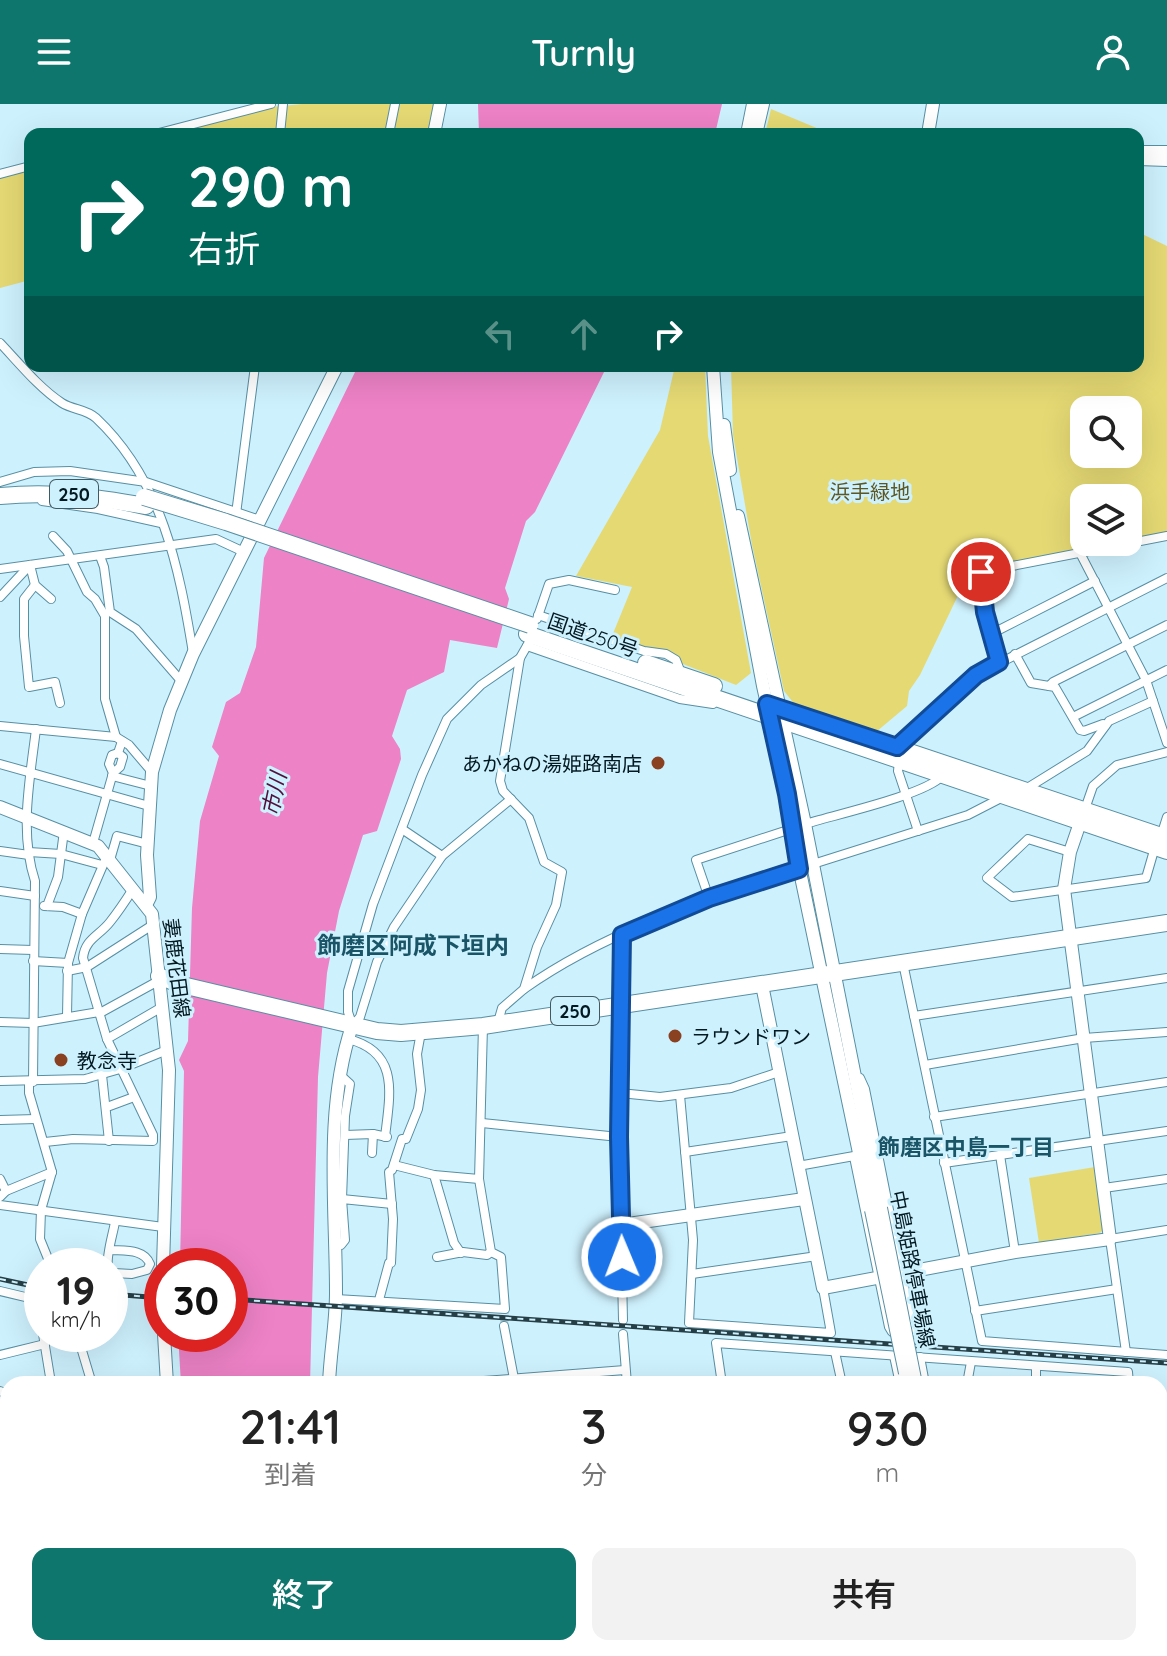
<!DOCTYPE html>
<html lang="ja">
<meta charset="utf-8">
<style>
body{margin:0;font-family:Quicksand,"Noto Sans JP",sans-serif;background:#f2f2f2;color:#222;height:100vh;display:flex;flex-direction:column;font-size:30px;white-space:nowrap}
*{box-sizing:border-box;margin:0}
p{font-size:26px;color:#767676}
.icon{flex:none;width:44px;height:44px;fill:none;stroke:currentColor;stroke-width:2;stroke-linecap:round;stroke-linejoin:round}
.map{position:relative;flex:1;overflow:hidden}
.drawer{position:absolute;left:0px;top:1272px;width:1168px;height:280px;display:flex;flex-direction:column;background:#fff;border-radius:24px 24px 0 0;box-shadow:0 8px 32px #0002}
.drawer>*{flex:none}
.top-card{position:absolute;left:24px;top:24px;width:1120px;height:244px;border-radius:16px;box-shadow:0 8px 32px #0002;background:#00695c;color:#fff;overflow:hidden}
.controls{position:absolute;left:1070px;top:292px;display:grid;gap:16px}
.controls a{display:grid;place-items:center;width:72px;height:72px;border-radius:16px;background:#fff;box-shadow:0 8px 32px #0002;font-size:40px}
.speed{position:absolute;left:24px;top:1144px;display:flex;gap:16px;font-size:40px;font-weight:700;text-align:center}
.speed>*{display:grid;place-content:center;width:104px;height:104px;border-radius:50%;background:#fff;box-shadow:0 8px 32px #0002;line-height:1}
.speed small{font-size:20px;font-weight:400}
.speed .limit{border:12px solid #d22;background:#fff;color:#111}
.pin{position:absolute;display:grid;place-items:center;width:68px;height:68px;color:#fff;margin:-34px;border:4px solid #fff;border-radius:50%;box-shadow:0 2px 8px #0007}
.me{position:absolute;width:88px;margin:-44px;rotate:359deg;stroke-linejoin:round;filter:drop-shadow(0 0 6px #0008)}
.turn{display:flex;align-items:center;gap:28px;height:168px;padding:0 32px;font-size:36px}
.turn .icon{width:104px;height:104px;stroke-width:2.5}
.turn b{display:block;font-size:56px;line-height:68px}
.lanes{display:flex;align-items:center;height:76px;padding:0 32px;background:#0003;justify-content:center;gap:40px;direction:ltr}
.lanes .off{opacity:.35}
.eta{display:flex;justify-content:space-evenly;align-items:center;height:136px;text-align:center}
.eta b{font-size:48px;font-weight:600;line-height:56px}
.button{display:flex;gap:16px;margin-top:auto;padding:16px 32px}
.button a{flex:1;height:92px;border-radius:16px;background:#0f766e;color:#fff;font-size:32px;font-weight:600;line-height:92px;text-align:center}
.button a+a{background:#f2f2f2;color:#222}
header{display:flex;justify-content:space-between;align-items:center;height:104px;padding:0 32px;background:#0f766e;color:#fff;font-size:36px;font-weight:600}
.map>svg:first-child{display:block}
.green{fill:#e5d974;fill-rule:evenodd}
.water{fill:#ed82c6}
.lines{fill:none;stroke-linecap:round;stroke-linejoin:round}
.street-tunnel{stroke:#b0d1dd;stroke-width:8;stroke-dasharray:8 4;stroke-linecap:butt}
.street-casing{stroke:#578fa3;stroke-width:10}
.secondary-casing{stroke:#578fa3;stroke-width:14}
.highway-casing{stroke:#578fa3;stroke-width:18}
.street{stroke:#fff;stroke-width:8}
.secondary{stroke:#fff;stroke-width:12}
.highway{stroke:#fff;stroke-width:16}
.rail-casing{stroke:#263f47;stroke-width:5}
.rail{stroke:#cef1fe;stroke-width:2;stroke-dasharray:6;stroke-linecap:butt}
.secondary-bridge-casing{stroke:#578fa3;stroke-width:14;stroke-linecap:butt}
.highway-bridge-casing{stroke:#578fa3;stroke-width:18;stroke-linecap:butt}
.secondary-bridge{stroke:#fff;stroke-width:12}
.highway-bridge{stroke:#fff;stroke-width:16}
.route-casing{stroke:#114b97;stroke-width:20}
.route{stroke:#1a73e8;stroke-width:14}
.poi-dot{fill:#8a4122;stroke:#cef1fe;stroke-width:3}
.labels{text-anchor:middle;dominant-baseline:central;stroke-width:6;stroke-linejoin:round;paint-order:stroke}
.shield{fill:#cef1fe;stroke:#405a63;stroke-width:2}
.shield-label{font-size:18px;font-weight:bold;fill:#031921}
.park-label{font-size:20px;fill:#5d5723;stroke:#cef1fe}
.street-label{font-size:20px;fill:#031921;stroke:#cef1fe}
.poi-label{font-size:20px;fill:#031921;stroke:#cef1fe;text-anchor:start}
.water-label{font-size:22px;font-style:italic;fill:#500f3d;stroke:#cef1fe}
.neighbourhood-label{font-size:22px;font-weight:bold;fill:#1a5567;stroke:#cef1fe}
.quarter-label{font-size:24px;font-weight:bold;fill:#1a5567;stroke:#cef1fe}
</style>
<header><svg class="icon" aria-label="menu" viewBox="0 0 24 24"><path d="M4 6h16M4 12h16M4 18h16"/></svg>Turnly<svg class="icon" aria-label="person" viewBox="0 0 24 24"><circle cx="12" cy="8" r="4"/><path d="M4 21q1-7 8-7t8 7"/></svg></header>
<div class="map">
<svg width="1167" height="1552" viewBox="0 0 1167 1552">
<rect width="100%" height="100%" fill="#cef1fe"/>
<g class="green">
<path d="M302,0H436L429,30H168L272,3Z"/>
<path d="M771,5L831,30H765Z"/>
<path d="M30,66V176L0,184V73Z"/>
<path d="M1138,128L1167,142V428L1128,437V394H1084V438H1122L983,465L972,462L920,571L909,587L907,602L876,628L796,602L784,587L752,441L733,331L731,262H1138ZM1084,306H1128V350H1084Z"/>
<path d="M675,262H705L708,332L751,569L736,581L612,532L632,483L576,472L660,326Z"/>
<path d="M1095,1063L1103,1126L1100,1129L1039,1139L1029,1074Z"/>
</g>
<g class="water">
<path d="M478,0H722L715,30H479Z"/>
<path d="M358,262H607L535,408L526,417L505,484L509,495L497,544L450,536L444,568L407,586L392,632L400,645L401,655L377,727L363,731L339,807L327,869L318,973L310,1280H181L178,1230H230V1162H180L184,967L179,956L188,937L192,804L200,717L219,652L212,643L226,598L240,589L256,543L264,454Z"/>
<path d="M201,1544H329L333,1552H206Z"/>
</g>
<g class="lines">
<path class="street-tunnel" d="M504,1222L505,1205"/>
<defs>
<g id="street">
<path d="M155,30L271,0"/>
<path d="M280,30L283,0"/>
<path d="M389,30L395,0"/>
<path d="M1138,57L1167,58"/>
<path d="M0,70L30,62"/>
<path d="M0,239C19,259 39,284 62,299C73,306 86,305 96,314C162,376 179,463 193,549"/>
<path d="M0,378L34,368L70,367L146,378L260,416"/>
<path d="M42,397L98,405L161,419"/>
<path d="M236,410L255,262"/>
<path d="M53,432L67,447L87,488L95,495L105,512V595L116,633"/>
<path d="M1080,449L1146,576L1167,639"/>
<path d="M100,452L104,463L110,508L136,525L182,578"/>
<path d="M30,461L35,481L51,495"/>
<path d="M0,465L216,435L244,448"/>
<path d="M35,481L24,495V532L29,583L55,578L60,599"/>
<path d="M0,493L30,461"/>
<path d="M538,511L644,547L666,550L676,556L681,569"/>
<path d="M537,515L549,480L569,476L615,486"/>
<path d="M991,530L1095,477"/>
<path d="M527,542L680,595L713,600"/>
<path d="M1015,550L1031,579L1055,583L1080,626L1084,627L1103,620L1105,622"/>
<path d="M999,558L985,508L981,468L1167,432"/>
<path d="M1049,582L1053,578L1167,521"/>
<path d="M1073,613L1167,566"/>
<path d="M0,622L116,633L129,641L152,668"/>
<path d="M897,643L976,571L1167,474"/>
<path d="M899,657L898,667L918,727"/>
<path d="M0,660L149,702"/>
<path d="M113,669L109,660L112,651L118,649"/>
<path d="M112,672L151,682"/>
<path d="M1027,687L1029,683L1087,647L1109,617L1153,597"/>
<path d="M1085,705L1093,682L1117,661L1167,648"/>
<path d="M805,720C834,711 925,691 942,672"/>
<path d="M402,725L442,752"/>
<path d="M1161,732L1167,713"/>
<path d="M93,739L113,669L120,663L123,653L118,649L122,637"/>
<path d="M0,747L29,751"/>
<path d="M29,748L61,750L102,761"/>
<path d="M1070,748L1028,735L987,774L1012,793L1146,774L1155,743"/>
<path d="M110,756L117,732L148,740"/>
<path d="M813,760L968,711L1003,693"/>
<path d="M0,787L35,792"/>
<path d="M709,794L696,756L791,725"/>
<path d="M44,802L63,803L82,810"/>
<path d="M47,802L58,773L64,727"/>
<path d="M622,831L619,1033L623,1216"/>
<path d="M0,845L33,846"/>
<path d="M33,857L68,859"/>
<path d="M903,859L982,1237L1167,1251"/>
<path d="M67,867L87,863L154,820"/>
<path d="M524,885C606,827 705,796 799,765"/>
<path d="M100,909L160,876"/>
<path d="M67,912L68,859L82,810L107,752"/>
<path d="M914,912L1167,874"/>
<path d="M0,918L33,919L99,908"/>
<path d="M498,918L502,904L524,885L537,843L556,801L562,768L544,758L529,714L503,687L500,677L520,554L528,540"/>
<path d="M352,920L348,908V887L373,800L422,671L447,615L481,581L520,554"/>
<path d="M353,921L360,913L377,858L394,823L442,752L511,695"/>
<path d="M107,935L162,903"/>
<path d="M348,935C400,948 390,990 385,1033"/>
<path d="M925,961L1084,934L1167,928"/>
<path d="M339,970L350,980L345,1012L342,1095"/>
<path d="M102,971L109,1037"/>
<path d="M0,977L85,975L120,965L167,946"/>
<path d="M29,977V989L52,1068L41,1106L40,1135L51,1162"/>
<path d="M33,978L35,777C19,728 30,675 36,625"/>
<path d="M620,989L660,993L731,984L779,968"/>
<path d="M680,991L693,1136L689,1219L831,1229L823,1184"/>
<path d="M107,1003L134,993"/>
<path d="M934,1013L1167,978"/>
<path d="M0,1016L36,1015"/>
<path d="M482,1019L619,1033"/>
<path d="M345,1031L373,1030L387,1033"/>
<path d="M45,1038L73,1035L153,1037V1031L107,935L83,854C85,835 99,832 110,818C118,808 126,796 133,785"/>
<path d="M685,1048L792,1032"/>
<path d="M372,1049L373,1030"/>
<path d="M878,1050L939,1037"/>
<path d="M1000,1051L1015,1148"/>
<path d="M854,1053L889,1223L892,1228H911L912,1222L865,985L860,974"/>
<path d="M944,1059L1167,1027"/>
<path d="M394,1061L434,1071L479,1075"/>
<path d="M798,1062L854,1052"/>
<path d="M434,1071L454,1139L461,1149"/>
<path d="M0,1075L6,1087"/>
<path d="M1104,1084L1167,1075"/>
<path d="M0,1093L6,1087L52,1068"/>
<path d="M0,1101L163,1123"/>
<path d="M336,1140L341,1141L345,1136L342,1095L392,1100"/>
<path d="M437,1153L463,1148L487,1151L491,1148"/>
<path d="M108,1162C106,1152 113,1130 115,1118"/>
<path d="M110,1165L114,1169L132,1170L147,1166L150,1160C144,1145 126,1147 111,1146"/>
<path d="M692,1170L817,1152"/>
<path d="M0,1187L42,1197"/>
<path d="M336,1195L505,1205L501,1153L491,1148L479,1075L483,922"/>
<path d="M37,1196L42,1225"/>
<path d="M379,1196L389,1159H391L393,1115L389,1068L392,1066L402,1035H406L418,1005L421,986L417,950L421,928"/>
<path d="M975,1207L1117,1185"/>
<path d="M504,1222L515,1280"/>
<path d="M43,1230L51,1279L47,1280"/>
<path d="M77,1230L92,1280"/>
<path d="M623,1230L627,1280"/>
<path d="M835,1248L842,1280"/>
<path d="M1126,1248L1110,1135L1167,1126"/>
<path d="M0,1251L45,1240"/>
<path d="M894,1252L900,1280"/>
<path d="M920,1253L925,1280"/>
<path d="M1036,1262V1280"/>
<path d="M444,1280L625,1266"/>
<path d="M722,1280L716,1239L1128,1268L1129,1280"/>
<path d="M967,1280L971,1258"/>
<path d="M0,1287L7,1290L8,1303"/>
<path d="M1160,1346L1167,1345"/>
<path d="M0,1401L8,1400"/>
<path d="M0,1530H8"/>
<path d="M125,1544L127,1552"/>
<path d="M361,1544L363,1552"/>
<path d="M825,1544L893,1552"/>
<path d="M896,1544L898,1552"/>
<path d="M1085,1544V1552"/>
<path d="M411,1552V1544L462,1552"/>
<path d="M536,1552V1544"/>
<path d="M658,1552V1544"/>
<path d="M756,1552L757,1544"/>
<path d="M1019,1552V1544"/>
</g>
<g id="secondary">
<path d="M434,30L440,0"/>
<path d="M747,30L753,0"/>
<path d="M756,30L763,0"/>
<path d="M928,30L933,0"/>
<path d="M1138,48H1167"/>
<path d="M713,262L719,348L763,582L787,690L791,725L871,1106"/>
<path d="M724,321L730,366"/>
<path d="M738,412L805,720L881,1104"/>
<path d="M0,703L98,742L152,810L169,966L163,1162"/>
<path d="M146,801L150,793L147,751L152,668L170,606L193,550L337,262"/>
<path d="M762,881L823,1184L1015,1148L1110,1135L1064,785L1070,748L1082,713"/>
<path d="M621,1121L804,1095"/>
<path d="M164,1230L167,1280"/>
<path d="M329,1280C330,1250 336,1219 336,1189C336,1101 324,1006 352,922"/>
<path d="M174,1544L176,1552"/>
<path d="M351,1544L354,1552"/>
<path d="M961,1544L963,1552"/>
<path d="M973,1544L975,1552"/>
</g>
<g id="highway">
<path d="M0,392C54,387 93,393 146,402"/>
<path d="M527,530L1167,747"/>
<path d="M646,559L714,582"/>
<path d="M793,609L1167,734"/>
<path d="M159,872L178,880L377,927L401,929L483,922L1167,819"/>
</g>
</defs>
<use href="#street" class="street-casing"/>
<use href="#secondary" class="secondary-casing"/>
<use href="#highway" class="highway-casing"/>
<use href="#street" class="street"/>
<use href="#secondary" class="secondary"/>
<use href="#highway" class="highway"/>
<defs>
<g id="rail">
<path d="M0,1175L42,1184"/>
<path d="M110,1190L162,1194"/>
<path d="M230,1195L1167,1259"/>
</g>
</defs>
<use href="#rail" class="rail-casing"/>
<use href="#rail" class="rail"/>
<defs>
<g id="secondary-bridge">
<path d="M881,1104L916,1280"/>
<path d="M871,1106L905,1269"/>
</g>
<path id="highway-bridge" d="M144,393L226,418L530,521"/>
</defs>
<use href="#secondary-bridge" class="secondary-bridge-casing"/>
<use href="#highway-bridge" class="highway-bridge-casing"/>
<use href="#secondary-bridge" class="secondary-bridge"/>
<use href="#highway-bridge" class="highway-bridge"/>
</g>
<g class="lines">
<defs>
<path id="route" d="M622,1153L619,1033L622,831L709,794L799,765L787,690L767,600L897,643L976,571L999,558L985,508L981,468"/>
</defs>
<use href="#route" class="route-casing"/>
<use href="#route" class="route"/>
</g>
<g class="poi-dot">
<circle cx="658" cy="659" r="8"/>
<circle cx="675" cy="932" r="8"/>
<circle cx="61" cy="956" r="8"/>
</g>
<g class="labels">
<g class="shield">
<rect x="50" y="376" width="48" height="28" rx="6"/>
<rect x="551" y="893" width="48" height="28" rx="6"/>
</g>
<g class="shield-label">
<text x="74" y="390">250</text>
<text x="575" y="907">250</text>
</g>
<g class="park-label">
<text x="870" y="387">浜手緑地</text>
</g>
<g class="street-label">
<text transform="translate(593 531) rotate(19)">国道250号</text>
<text transform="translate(177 864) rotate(83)">妻鹿花田線</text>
<text transform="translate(913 1165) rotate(79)">中島姫路停車場線</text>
</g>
<g class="poi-label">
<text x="642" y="659" text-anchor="end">あかねの湯姫路南店</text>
<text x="691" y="932">ラウンドワン</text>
<text x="77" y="956">教念寺</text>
</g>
<g class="water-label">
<text transform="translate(274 690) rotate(-78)">市川</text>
</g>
<g class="neighbourhood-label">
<text x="966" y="1043">飾磨区中島一丁目</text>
</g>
<g class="quarter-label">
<text x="413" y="841">飾磨区阿成下垣内</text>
</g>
</g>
</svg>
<div class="controls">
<a><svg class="icon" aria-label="search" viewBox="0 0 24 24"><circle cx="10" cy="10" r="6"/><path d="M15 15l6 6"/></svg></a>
<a><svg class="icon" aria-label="layers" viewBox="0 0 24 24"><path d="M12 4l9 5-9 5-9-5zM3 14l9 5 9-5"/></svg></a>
</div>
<div class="speed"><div>19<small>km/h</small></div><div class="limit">30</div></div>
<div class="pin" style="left:981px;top:468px;background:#d93025"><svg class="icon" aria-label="arrive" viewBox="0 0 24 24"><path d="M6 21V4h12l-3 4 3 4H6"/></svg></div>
<svg class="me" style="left:622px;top:1153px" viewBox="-20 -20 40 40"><circle r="17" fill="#1a73e8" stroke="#fff" stroke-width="3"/><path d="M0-11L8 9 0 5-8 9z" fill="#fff"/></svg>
<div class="top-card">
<div class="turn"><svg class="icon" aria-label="right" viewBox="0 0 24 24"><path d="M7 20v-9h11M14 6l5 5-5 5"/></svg><div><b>290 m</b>右折</div></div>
<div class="lanes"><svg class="icon off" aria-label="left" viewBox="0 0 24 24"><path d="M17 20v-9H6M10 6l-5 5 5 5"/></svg><svg class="icon off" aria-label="ahead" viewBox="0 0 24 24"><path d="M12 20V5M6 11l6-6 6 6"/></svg><svg class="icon" aria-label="right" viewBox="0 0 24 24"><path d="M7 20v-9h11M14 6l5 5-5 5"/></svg></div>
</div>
<section class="drawer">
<div class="eta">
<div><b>21:41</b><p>到着</p></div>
<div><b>3</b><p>分</p></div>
<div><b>930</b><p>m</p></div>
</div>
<div class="button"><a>終了</a><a>共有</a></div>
</section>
</div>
